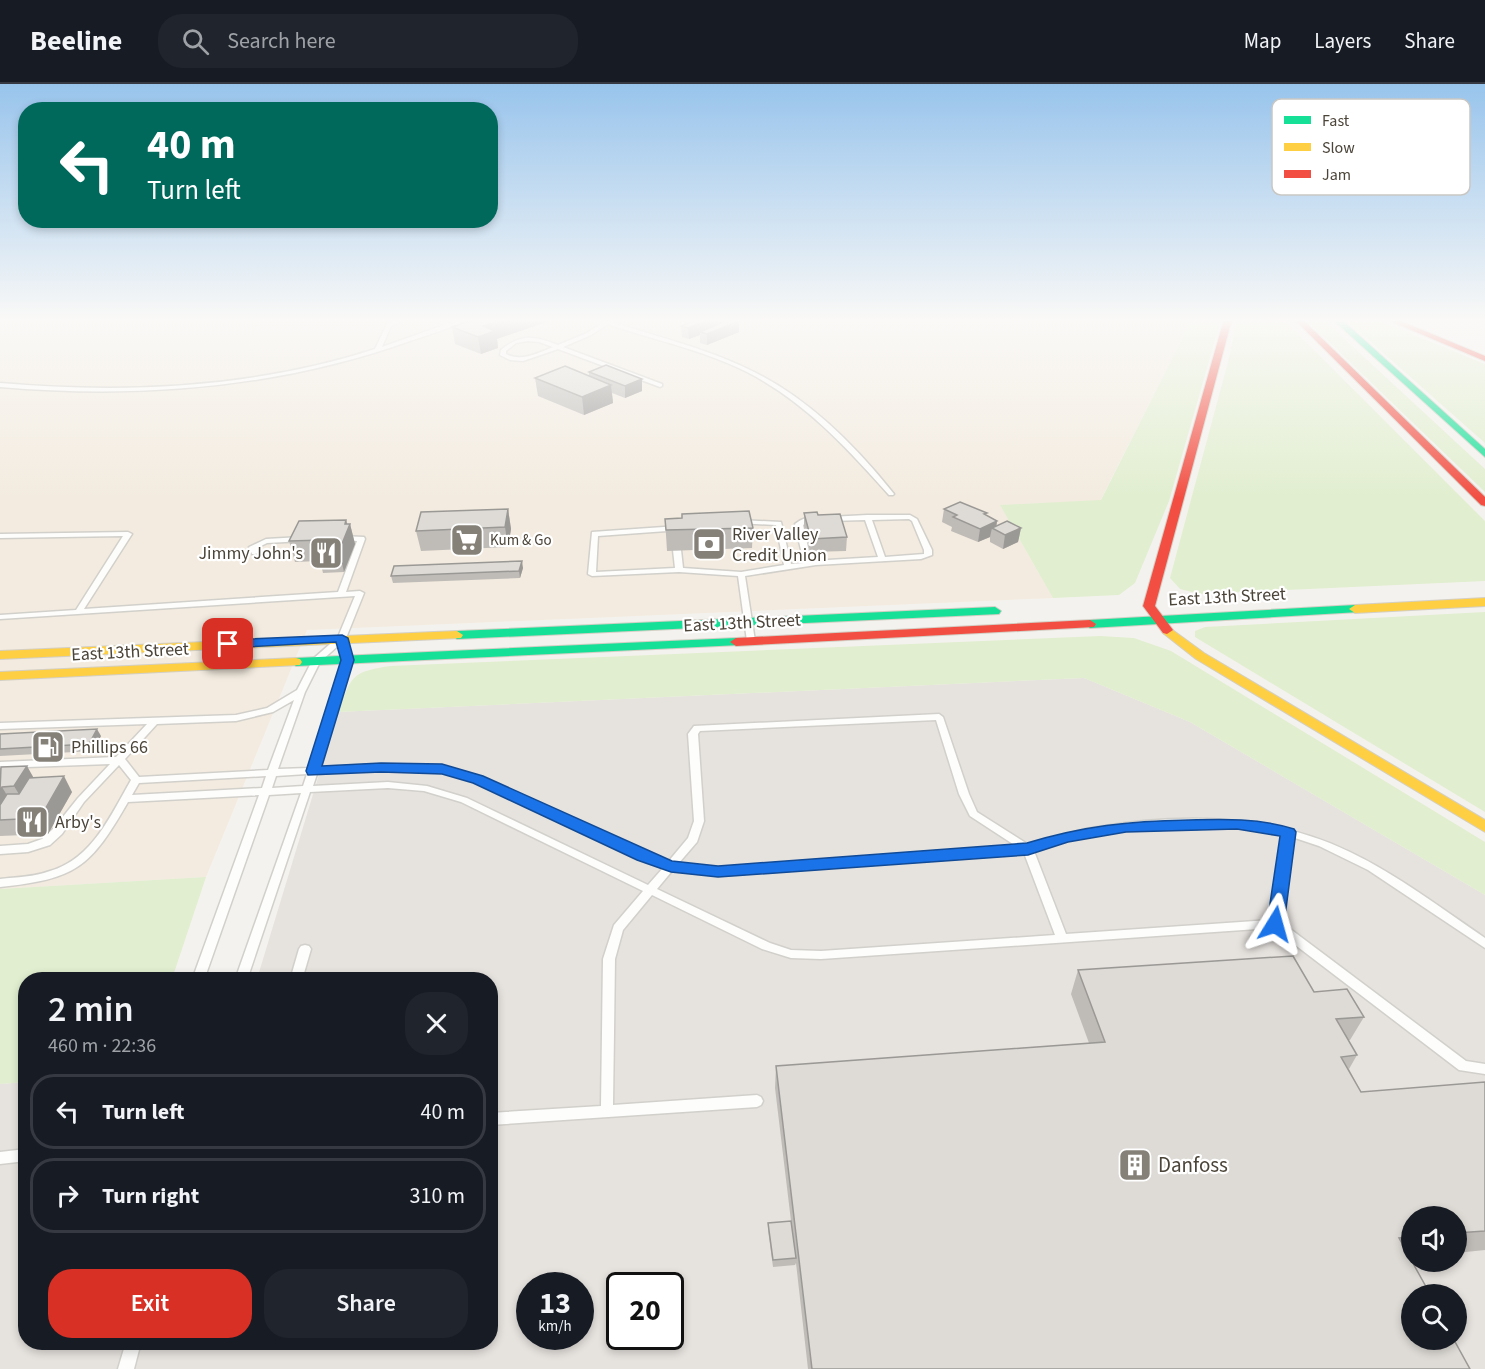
<!DOCTYPE html>
<meta charset="utf-8">
<style>
body{margin:0;font-family:"Source Sans 3",sans-serif;background:#20242c;color:#f1f3f6;height:100vh;display:flex;flex-direction:column;font-size:22px;white-space:nowrap}
*{box-sizing:border-box;margin:0}
p{font-size:20px;color:#9ea1a6}
.icon{flex:none;width:33px;height:33px;fill:none;stroke:currentColor;stroke-width:2;stroke-linecap:round;stroke-linejoin:round}
.map{position:relative;flex:1;overflow:hidden}
.side{position:absolute;left:18px;top:888px;width:480px;height:378px;display:flex;flex-direction:column;background:#171b24;border-radius:24px;box-shadow:0 3px 9px #0003}
.side>*{flex:none}
.guide{position:absolute;left:18px;top:18px;width:480px;height:126px;border-radius:24px;box-shadow:0 3px 9px #0003;background:#00695c;color:#fff;overflow:hidden}
.controls{position:absolute;left:1401px;top:1122px;display:grid;gap:12px}
.controls a{display:grid;place-items:center;width:66px;height:66px;border-radius:50%;background:#171b24;box-shadow:0 3px 9px #0003;font-size:30px}
.speed{position:absolute;left:516px;top:1188px;display:flex;gap:12px;font-size:30px;font-weight:700;text-align:center}
.speed>*{display:grid;place-content:center;width:78px;height:78px;border-radius:50%;background:#171b24;box-shadow:0 3px 9px #0003;line-height:1}
.speed small{font-size:15px;font-weight:400}
.speed .limit{border:3px solid #111;border-radius:9px;background:#fff;color:#111}
.pin{position:absolute;display:grid;place-items:center;width:51px;height:51px;color:#fff;margin:-26px;border-radius:12px;box-shadow:0 3px 9px #0006}
.me{position:absolute;width:66px;margin:-33px;rotate:8deg;stroke-linejoin:round;filter:drop-shadow(0 0 4px #0008)}
.turn{display:flex;align-items:center;gap:21px;height:126px;padding:0 30px;font-size:27px}
.turn .icon{width:78px;height:78px;stroke-width:2.5}
.turn b{display:block;font-size:42px;line-height:51px}
.round{display:grid;place-items:center;flex:none;width:63px;height:63px;border-radius:24px;background:#20242c}
.summary{display:flex;align-items:center;justify-content:space-between;height:102px;padding:0 30px}
h1{font-size:36px;font-weight:600;line-height:45px}
.action{display:flex;gap:12px;margin-top:auto;padding:12px 30px}
.action a{flex:1;height:69px;border-radius:24px;background:#d93025;color:#fff;font-size:24px;font-weight:600;line-height:69px;text-align:center}
.action a+a{background:#20242c;color:#f1f3f6}
ul{padding:0;list-style:none}
li{display:flex;align-items:center;gap:18px;height:75px;margin:0 12px 9px;padding:0 18px;border:3px solid #363941;border-radius:24px}
li div{flex:1}
li b{display:block;font-size:22px}
li em{font-style:normal}
header{display:flex;align-items:center;gap:36px;box-sizing:border-box;height:84px;padding:0 30px;background:#171b24;border-bottom:2px solid #363941}
header strong{font-size:28px}
nav{display:flex;gap:33px;margin-inline-start:auto;font-size:21px}
.search{width:420px;height:54px;background:#20242c;display:flex;align-items:center;gap:15px;box-sizing:border-box;padding:0 21px;border-radius:24px;color:#9ea1a6;font-size:22px}
.map>svg:first-child{display:block}
.commercial{fill:#f3ebdf}
.industrial{fill:#e6e2de;fill-rule:evenodd}
.green{fill:#e1eecf}
.lines{fill:none;stroke-linecap:round;stroke-linejoin:round}
.lane-casing{stroke:#d2d0cb;stroke-width:3}
.fast-casing{stroke:#d3cfc5;stroke-width:2}
.slow-casing{stroke:#d3cfc5;stroke-width:2}
.jam-casing{stroke:#d3cfc5;stroke-width:2}
.lane{fill:#fdfdfc;fill-rule:evenodd}
.fast{fill:#16e098;fill-rule:evenodd}
.slow{fill:#ffcf43;fill-rule:evenodd}
.jam{fill:#f24e42;fill-rule:evenodd}
.wall{fill:#bfbcb8}
.shaded-wall{fill:#9b9996}
.building{fill:#dedbd6;stroke:#9b9996;stroke-width:1.5}
.route{fill:#1a73e8;stroke:#114b97;stroke-width:1.5}
.labels{text-anchor:middle;dominant-baseline:central;stroke-width:4.5;stroke-linejoin:round;paint-order:stroke}
.far-poi-label{font-size:15px;fill:#4b4439;stroke:#fff;text-anchor:start}
.poi-label{font-size:18px;fill:#4b4439;stroke:#fff;text-anchor:start}
.street-label{font-size:18px;fill:#4b4439;stroke:#fff}
.near-poi-label{font-size:21px;fill:#4b4439;stroke:#fff;text-anchor:start}
.key{fill:#fff;stroke:#c9c7c4;stroke-width:1.5}
.key-label{font-size:16px;fill:#4b4439}
</style>
<header>
<strong>Beeline</strong>
<div class="search"><svg class="icon" aria-label="search" viewBox="0 0 24 24"><circle cx="10" cy="10" r="6"/><path d="M15 15l6 6"/></svg>Search here</div>
<nav><a>Map</a><a>Layers</a><a>Share</a></nav>
</header>
<div class="map">
<svg width="1485" height="1285" viewBox="0 0 1485 1285">
<rect width="100%" height="100%" fill="#f4f2ee"/>
<path class="commercial" d="M0,235H1192L1100,417L1000,421L1053,514L307,546L206,793L0,805Z"/>
<path class="industrial" d="M1084,594L1190,638L1485,811V1285H0V1000L25,998L26,1258H490V896L257,895L338,628ZM1412,1132H1456V1178H1412ZM530,1202H580V1252H530ZM620,1202H670V1252H620ZM1412,1210H1456V1256H1412Z"/>
<g class="green">
<path d="M1192,235H1221L1169,417L1135,499L1119,511L1053,514L1000,421L1101,416Z"/>
<path d="M1237,235H1283L1485,437V497L1200,510L1180,505L1170,494L1229,274Z"/>
<path d="M1305,235H1323L1485,385V408Z"/>
<path d="M1345,235H1375L1485,280V359Z"/>
<path d="M1485,528V728L1195,553V547L1205,543Z"/>
<path d="M1100,552L1134,554L1171,567L1485,758V811L1190,638L1084,594L338,628C352,592 351,588 390,582Z"/>
<path d="M206,793L172,895L26,896L25,998L0,1000V805Z"/>
</g>
<g class="lines">
<defs>
<g id="lane">
<path d="M401,235H408L391,242L382,263L444,241L430,235C437,235 444,239 450,239C456,239 463,235 470,235C452,244 430,250 410,257C278,304 139,315 0,303V299C125,310 255,304 375,265L387,240Z"/>
<path d="M596,235H603C652,252 704,263 750,286C807,313 855,361 894,410L893,411H889C847,364 804,317 747,288C703,266 654,256 608,240L591,251L563,263L662,300V302L660,303L558,265L523,277L510,276L500,271L501,266C522,249 534,252 558,261L587,249L603,238ZM528,257L539,258L553,263C538,269 522,278 506,270V267L516,259Z"/>
<path d="M867,431H910L917,435L932,466V471L921,475L816,481L745,492L755,557L751,559L747,557L738,492L679,488L592,492L588,490L592,448L678,442L682,444L681,446L598,452L596,488L675,484L673,466L677,464L681,466L683,484L741,488L784,481L776,441L737,439L735,438L739,436L781,438L791,480L804,479L795,440C801,435 812,430 818,435L817,436L808,438L803,441L811,477L878,473L865,436L829,437L826,435L829,433ZM909,435L912,437L924,466V470L885,473L872,436Z"/>
<path d="M128,448L132,450L84,525L338,508L357,457L341,456L337,454L341,452L364,453L365,455L346,508L360,507L364,509L346,554L351,576L319,683L364,681L442,682L481,693L647,769L668,778L688,754L694,737L688,650L694,642L939,630L943,633L969,710L977,728L1029,761C1050,757 1070,747 1091,744C1179,729 1269,729 1350,768C1398,791 1441,824 1485,854V864L1368,786L1319,762L1292,753L1281,838L1466,977L1485,980V990L1459,986L1273,844L821,875L791,874L762,865L652,811L623,846L615,875L613,1021L757,1011L761,1013L763,1017L761,1021L757,1023L490,1041V1029L601,1022L603,875L614,841L643,807L461,718L424,707L388,704L310,708L247,896H235L301,709L269,711L204,896H192L259,711L128,718C90,784 76,795 0,803V795C17,793 34,793 50,787C92,775 111,731 131,696L119,681L84,718L62,750L50,761L28,768L0,770V762L28,760L42,755L54,744L78,714L110,680L0,684V678L116,673L147,640L0,645V639L236,631L267,624L297,606L313,575L338,553L355,512L0,535V531L76,526L123,452L0,454V450ZM339,561L343,576L309,684L278,685L305,608L320,578ZM294,616L268,686L139,693L125,675L157,640L236,637L273,628ZM936,636L959,710L970,732L1016,762L718,784L678,780L697,758L704,737L698,650L700,647ZM364,687L442,688L475,697L639,775L663,784L648,801L467,714L427,702L388,698L313,702L317,690ZM307,690L303,702L272,704L276,692ZM266,692L262,704L132,711L139,699ZM1168,742L1234,743L1283,751L1270,836L1066,850L1034,767L1063,758L1088,751ZM1024,769L1055,851L821,867L791,866L770,859L657,805L672,787L718,792Z"/>
<path d="M301,453H304V457L267,459L257,464L259,468L255,470H252L249,463L266,455Z"/>
<path d="M305,861L309,862L311,865L302,896H290L299,865L301,862Z"/>
<path d="M26,1065V1077L0,1080V1068Z"/>
<path d="M126,1258H141L134,1285H118Z"/>
</g>
<g id="fast">
<path d="M1332,235H1341L1485,365V373Z"/>
<path d="M1355,521L1359,522L1361,525L1359,528L1090,544L1084,540L1090,536Z"/>
<path d="M995,523L1001,527L999,530L457,555L451,551L457,547Z"/>
<path d="M736,554L740,555L742,558L740,561L296,582L290,578L296,574Z"/>
</g>
<g id="slow">
<path d="M1485,514V522L1355,529L1349,525L1355,521Z"/>
<path d="M1167,542L1204,569L1485,736V748L1196,575L1163,549L1161,546L1163,543Z"/>
<path d="M457,547L463,551L461,554L0,575V567Z"/>
<path d="M296,574L300,575L302,578L300,581L0,596V588Z"/>
</g>
<g id="jam">
<path d="M1224,235H1232L1155,522L1173,546L1167,550L1163,549L1143,522Z"/>
<path d="M1294,235H1302L1485,413V422L1481,421Z"/>
<path d="M1385,235H1396L1485,272V277Z"/>
<path d="M1090,536L1096,540L1094,543L736,562L730,558L736,554Z"/>
</g>
</defs>
<use href="#lane" class="lane-casing"/>
<use href="#fast" class="fast-casing"/>
<use href="#slow" class="slow-casing"/>
<use href="#jam" class="jam-casing"/>
<use href="#lane" class="lane"/>
<use href="#fast" class="fast"/>
<use href="#slow" class="slow"/>
<use href="#jam" class="jam"/>
</g>
<g class="wall">
<path d="M698,235H721V239L739,248L707,261L700,259V251L689,255L682,253L681,242Z"/>
<path d="M452,243L497,255L498,264L481,270L455,260Z"/>
<path d="M589,288L642,295V307L625,314L612,309L613,319L584,331L538,312L535,294L589,292Z"/>
<path d="M508,425L511,445L508,463L421,467L416,447Z"/>
<path d="M944,425L986,431L997,437L996,442L1021,444L1018,458L1003,465L990,458V453L978,458L951,447L952,443L942,438Z"/>
<path d="M804,429L818,431L847,453L846,467L810,468L804,442Z"/>
<path d="M665,435L753,444L752,464L667,467Z"/>
<path d="M346,436L347,440H350L355,460L344,488L323,489L320,477L295,478L289,457Z"/>
<path d="M523,484L520,494L393,499L391,492Z"/>
<path d="M0,650L101,652L93,667L0,672Z"/>
<path d="M0,684L33,694L72,708L48,750L0,752Z"/>
<path d="M1078,886L1314,908L1364,933L1350,956H1348L1357,971L1349,985L1361,1008L1485,998V1166L1456,1169V1132H1412V1173H1409L1470,1285H808L796,1179L795,1181L773,1183L768,1146V1139L791,1137L775,1004L776,982L1089,959L1071,910Z"/>
</g>
<g class="shaded-wall">
<path d="M504,235H556L497,255L498,264L481,270L478,253L483,242Z"/>
<path d="M710,235H721V242L700,248V251L689,255L688,244Z"/>
<path d="M739,237V248L707,261V250Z"/>
<path d="M642,295V307L625,314V302Z"/>
<path d="M611,301L613,319L584,331L582,313Z"/>
<path d="M508,425L511,445L508,463L505,443Z"/>
<path d="M346,436L348,443L350,440L355,460L344,488L339,467Z"/>
<path d="M997,437L996,446L992,444L990,453L978,458L980,445Z"/>
<path d="M1021,444L1018,458L1003,465L1005,451Z"/>
<path d="M522,477L523,484L520,494L519,487Z"/>
<path d="M97,645L101,652L93,667L89,660Z"/>
<path d="M27,682L40,705L28,725L14,702Z"/>
<path d="M64,692L72,708L48,750L40,734Z"/>
<path d="M2,703L16,726L0,736V707Z"/>
</g>
<g class="building">
<path d="M475,235H504L483,242L495,247L478,253L452,243Z"/>
<path d="M698,235H710L688,244L681,242Z"/>
<path d="M730,235L739,237L707,250L700,248Z"/>
<path d="M606,281L642,295L625,302L589,288Z"/>
<path d="M565,282L611,301L582,313L535,294Z"/>
<path d="M960,418L987,429L984,430L997,437L980,445L953,433L957,431L944,425Z"/>
<path d="M508,425L505,443L416,447L421,428Z"/>
<path d="M749,427L753,444L666,446L665,435L682,434V430Z"/>
<path d="M817,428L818,431L840,430L847,453L811,455L804,429Z"/>
<path d="M346,436L345,440H350L339,467L317,468L323,456L289,457L299,437Z"/>
<path d="M1007,437L1021,444L1005,451L992,444Z"/>
<path d="M522,477L519,487L391,492L394,482Z"/>
<path d="M97,645L89,660L0,665V650Z"/>
<path d="M27,682L14,702L2,703L0,707L1,683Z"/>
<path d="M64,692L40,734L0,736V721L7,710H19L29,694Z"/>
<path d="M1293,872L1314,908L1347,905L1364,933L1336,935L1357,971L1341,973L1361,1008L1485,998V1147L1456,1149V1132H1412V1153L1399,1154L1430,1210H1412V1256H1454L1470,1285H812L776,982L1105,958L1078,886Z"/>
<path d="M791,1137L796,1174L773,1176L768,1139Z"/>
</g>
<linearGradient id="sky" x2="0" y2="1"><stop stop-color="#98c4ec"/><stop offset="0.57" stop-color="#faf9f7"/><stop offset="1" stop-color="#faf9f7" stop-opacity="0"/></linearGradient>
<rect width="1485" height="415" fill="url(#sky)"/>
<path class="route" d="M342,551L348,554L354,576L322,682L381,679L442,680L483,692L672,777L718,782L1027,759C1083,742 1129,737 1188,736C1224,735 1259,734 1294,745L1296,748L1284,840L1281,844L1275,846L1270,844L1267,840L1280,752L1237,745L1126,748L1068,758L1028,771L718,793L671,788L637,776L473,699L442,690L381,688L308,691L306,687L341,576L336,558L228,564L221,560L228,556Z"/>
<defs>
<symbol id="supermarket-square" viewBox="-11 -11 22 22"><rect x="-9" y="-9" width="18" height="18" rx="4" fill="#868178" stroke="#fff"/><path d="M-6-5.5h2.5l.6 2H6L4.5 2H-2.5L-4.4-4H-6ZM-1.5 3.2a1.3 1.3 0 1 0 .1 0ZM3 3.2a1.3 1.3 0 1 0 .1 0Z" fill="#fff"/></symbol>
<symbol id="bank-square" viewBox="-11 -11 22 22"><rect x="-9" y="-9" width="18" height="18" rx="4" fill="#868178" stroke="#fff"/><path d="M-6-4H6V4H-6ZM0-2.3a2.3 2.3 0 1 0 0 4.6a2.3 2.3 0 1 0 0-4.6Z" fill="#fff"/></symbol>
<symbol id="restaurant-square" viewBox="-11 -11 22 22"><rect x="-9" y="-9" width="18" height="18" rx="4" fill="#868178" stroke="#fff"/><path d="M-5-6h1v4h1v-4h1v4h1v-4h1v5L-1.5 .5V6h-2V.5L-5-1ZM5-6V6H3V1.5H1.5Q1.5-4 5-6Z" fill="#fff"/></symbol>
<symbol id="fuel-square" viewBox="-11 -11 22 22"><rect x="-9" y="-9" width="18" height="18" rx="4" fill="#868178" stroke="#fff"/><path d="M-5.5-6h7V0h2V4h1.3V-2.5L3-4.5l.8-.8L6-3V5H2.5V1h-1V6h-7ZM-4.2-4.7v3.2H.2V-4.7Z" fill="#fff"/></symbol>
<symbol id="building-square" viewBox="-11 -11 22 22"><rect x="-9" y="-9" width="18" height="18" rx="4" fill="#868178" stroke="#fff"/><path d="M-4-6H4V6H1V3H-1V6H-4ZM-2.5-4.3h1.7v1.8h-1.7ZM.8-4.3h1.7v1.8H.8ZM-2.5-1h1.7V.8h-1.7ZM.8-1h1.7V.8H.8Z" fill="#fff"/></symbol>
</defs>
<g fill-rule="evenodd">
<use href="#supermarket-square" x="448" y="437" width="38" height="38"/>
<use href="#bank-square" x="690" y="441" width="38" height="38"/>
<use href="#restaurant-square" x="307" y="450" width="38" height="38"/>
<use href="#fuel-square" x="29" y="644" width="38" height="38"/>
<use href="#restaurant-square" x="13" y="719" width="38" height="38"/>
<use href="#building-square" x="1116" y="1062" width="38" height="38"/>
</g>
<g class="labels">
<g class="far-poi-label">
<text x="490" y="456">Kum &amp; Go</text>
</g>
<g class="poi-label">
<text x="732" y="450">River Valley<tspan x="732" dy="21">Credit Union</tspan></text>
<text x="303" y="469" text-anchor="end">Jimmy John's</text>
<text x="71" y="663">Phillips 66</text>
<text x="55" y="738">Arby's</text>
</g>
<g class="street-label">
<text transform="translate(1227 513) rotate(-3)">East 13th Street</text>
<text transform="translate(742 539) rotate(-3)">East 13th Street</text>
<text transform="translate(130 568) rotate(-3)">East 13th Street</text>
</g>
<g class="near-poi-label">
<text x="1158" y="1081">Danfoss</text>
</g>
</g>
<rect x="1272" y="15" width="198" height="96" rx="9" class="key"/>
<rect x="1284" y="32" width="27" height="8" fill="#16e098"/>
<rect x="1284" y="59" width="27" height="8" fill="#ffcf43"/>
<rect x="1284" y="86" width="27" height="8" fill="#f24e42"/>
<g class="key-label">
<text x="1322" y="42">Fast</text>
<text x="1322" y="69">Slow</text>
<text x="1322" y="96">Jam</text>
</g>
</svg>
<div class="controls">
<a><svg class="icon" aria-label="sound" viewBox="0 0 24 24"><path d="M4 9h4l5-4v14l-5-4H4zM17 9q2 3 0 6"/></svg></a>
<a><svg class="icon" aria-label="search" viewBox="0 0 24 24"><circle cx="10" cy="10" r="6"/><path d="M15 15l6 6"/></svg></a>
</div>
<div class="speed"><div>13<small>km/h</small></div><div class="limit">20</div></div>
<div class="pin" style="left:228px;top:560px;background:#d93025"><svg class="icon" aria-label="arrive" viewBox="0 0 24 24"><path d="M6 21V4h12l-3 4 3 4H6"/></svg></div>
<svg class="me" style="left:1275px;top:840px" viewBox="-20 -20 40 40"><path d="M0-17L14 15 0 8-14 15z" fill="#1a73e8" stroke="#fff" stroke-width="4"/></svg>
<div class="guide">
<div class="turn"><svg class="icon" aria-label="left" viewBox="0 0 24 24"><path d="M17 20v-9H6M10 6l-5 5 5 5"/></svg><div><b>40 m</b>Turn left</div></div>
</div>
<section class="side">
<div class="summary"><div><h1>2 min</h1><p>460 m · 22:36</p></div><a class="round"><svg class="icon" aria-label="close" viewBox="0 0 24 24"><path d="M6 6l12 12M18 6L6 18"/></svg></a></div>
<ul>
<li><svg class="icon" aria-label="left" viewBox="0 0 24 24"><path d="M17 20v-9H6M10 6l-5 5 5 5"/></svg><div><b>Turn left</b></div><em>40 m</em></li>
<li><svg class="icon" aria-label="right" viewBox="0 0 24 24"><path d="M7 20v-9h11M14 6l5 5-5 5"/></svg><div><b>Turn right</b></div><em>310 m</em></li>
</ul>
<div class="action"><a>Exit</a><a>Share</a></div>
</section>
</div>
